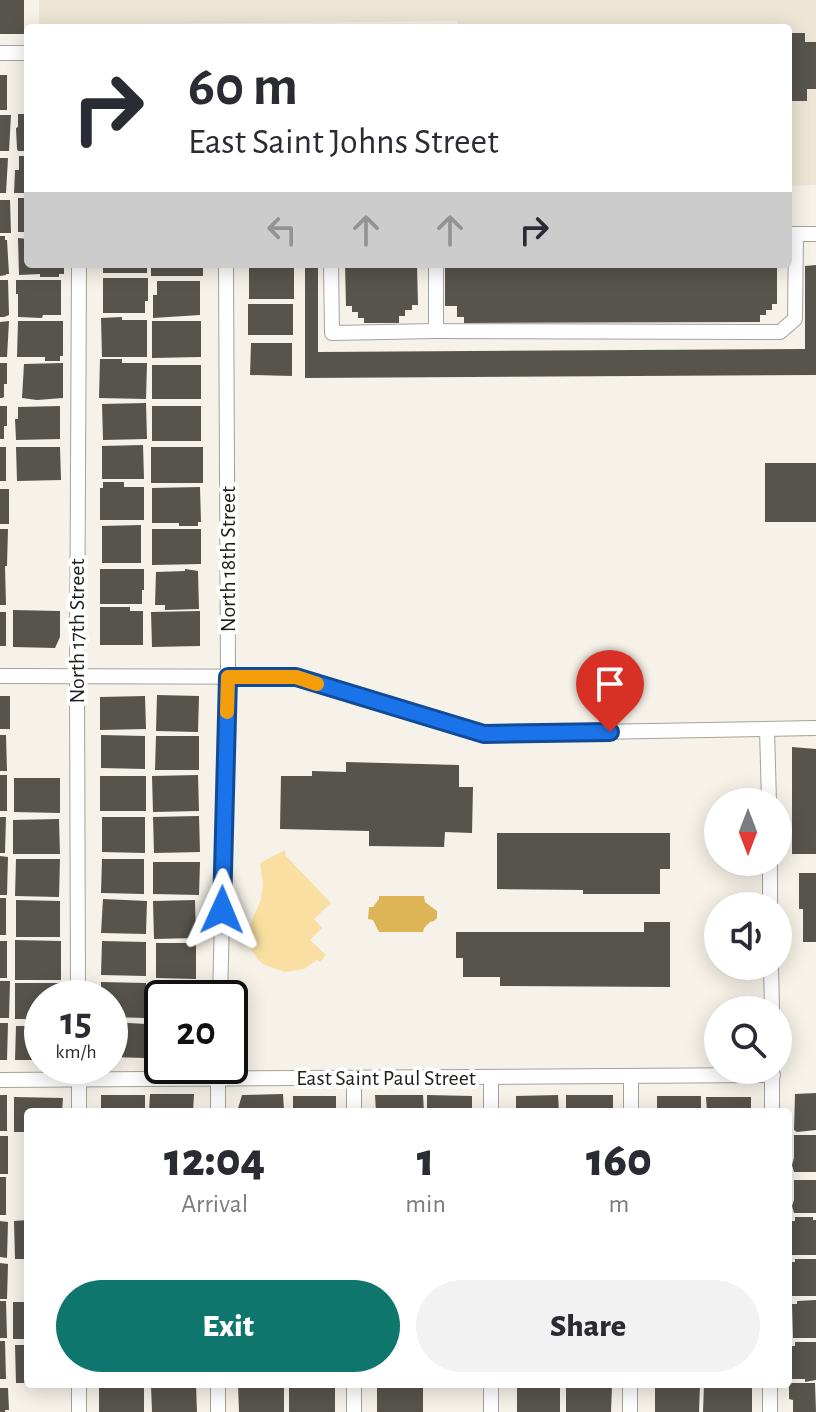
<!DOCTYPE html>
<style>
body{margin:0;font-family:"Alegreya Sans",sans-serif;background:#f2f2f3;color:#2b2b33;height:100vh;display:flex;flex-direction:column;font-size:30px;white-space:nowrap}
*{box-sizing:border-box;margin:0}
p{font-size:26px;color:#7c7c81}
.icon{flex:none;width:44px;height:44px;fill:none;stroke:currentColor;stroke-width:2;stroke-linecap:round;stroke-linejoin:round}
.map{position:relative;flex:1;overflow:hidden}
.panel{position:absolute;left:24px;top:1108px;width:768px;height:280px;display:flex;flex-direction:column;background:#fff;border-radius:8px;box-shadow:0 4px 20px #0003}
.panel>*{flex:none}
.banner{position:absolute;left:24px;top:24px;width:768px;height:244px;border-radius:8px;box-shadow:0 4px 20px #0003;background:#fff;color:#2b2b33;overflow:hidden}
.needle{width:52px;rotate:180deg}
.controls{position:absolute;left:704px;top:788px;display:grid;gap:16px}
.controls a{display:grid;place-items:center;width:88px;height:88px;border-radius:50%;background:#fff;box-shadow:0 4px 20px #0003;font-size:40px}
.speed{position:absolute;left:24px;top:980px;display:flex;gap:16px;font-size:40px;font-weight:700;text-align:center}
.speed>*{display:grid;place-content:center;width:104px;height:104px;border-radius:50%;background:#fff;box-shadow:0 4px 20px #0003;line-height:1}
.speed small{font-size:20px;font-weight:400}
.speed .limit{border:4px solid #111;border-radius:12px;background:#fff;color:#111}
.pin{position:absolute;display:grid;place-items:center;width:68px;height:68px;color:#fff;margin:-82px -34px;border-radius:50% 50% 50% 0;rotate:-45deg;box-shadow:0 0 8px #0007}
.pin .icon{rotate:45deg}
.me{position:absolute;width:88px;margin:-44px;rotate:1deg;stroke-linejoin:round;filter:drop-shadow(0 0 6px #0008)}
.turn{display:flex;align-items:center;gap:28px;height:168px;padding:0 32px;font-size:36px}
.turn .icon{width:104px;height:104px;stroke-width:2.5}
.turn b{display:block;font-size:56px;line-height:68px}
.lanes{display:flex;align-items:center;height:76px;padding:0 32px;background:#0003;justify-content:center;gap:40px;direction:ltr}
.lanes .off{opacity:.35}
.eta{display:flex;justify-content:space-evenly;align-items:center;height:136px;text-align:center}
.eta b{font-size:48px;font-weight:800;line-height:56px}
.cta{display:flex;gap:16px;margin-top:auto;padding:16px 32px}
.cta a{flex:1;height:92px;border-radius:48px;background:#0f766e;color:#fff;font-size:32px;font-weight:800;line-height:92px;text-align:center}
.cta a+a{background:#f2f2f3;color:#2b2b33}
.map>svg:first-child{display:block}
.built{fill:#ede6d6}
.green{fill:#fadfa2}
.water{fill:#ddb557}
.building{fill:#57544d}
.lines{fill:none;stroke-linecap:round;stroke-linejoin:round}
.service-casing{stroke:#a5a299;stroke-width:16}
.service{stroke:#fff;stroke-width:14}
.route-casing{stroke:#114b97;stroke-width:20}
.route{stroke:#1a73e8;stroke-width:14}
.slow{stroke:#f59e0b;stroke-width:14}
.labels{text-anchor:middle;dominant-baseline:central;stroke-width:8;stroke-linejoin:round;paint-order:stroke}
.street-label{font-size:22px;fill:#22201d;stroke:#fff}
</style>
<div class="map">
<svg width="816" height="1412" viewBox="0 0 816 1412">
<rect width="100%" height="100%" fill="#f6f2e9"/>
<path class="built" d="M39,0H816V185L788,186V28H458L457,21L39,25Z"/>
<path class="green" d="M285,850L286,856L331,903L314,919L322,928L310,940L326,955L320,962L317,960L304,969L285,972L262,964L248,946L250,925L261,899L263,884L260,863Z"/>
<path class="water" d="M379,896H424L425,902L437,911V918L434,921L430,922L424,928L423,932H379L373,920L368,919L369,907H373L379,899Z"/>
<g class="building">
<rect x="0" y="0" width="24" height="34"/>
<path d="M788,33H805V42H816V89H807V101H788Z"/>
<rect x="0" y="75" width="7" height="35"/>
<path d="M18,114H28V151H18L17,149L16,128L18,127Z"/>
<path d="M0,115H11L9,151H0Z"/>
<path d="M19,156H28V193H14L15,170H19Z"/>
<path d="M0,158H8L6,193H0Z"/>
<rect x="18" y="198" width="10" height="34"/>
<path d="M0,200H10L11,233H0Z"/>
<path d="M0,236H5V240H7L9,274H6V275L0,276Z"/>
<path d="M18,238L28,239V264H64V274H59V277H40V274L19,275Z"/>
<rect x="103" y="264" width="44" height="9"/>
<rect x="151" y="264" width="52" height="12"/>
<rect x="249" y="264" width="45" height="35"/>
<path d="M305,264H318V352L805,349V266L816,265V375L305,378Z"/>
<path d="M345,264H417L418,305H412V310H405V316H399V323H364V318H358V312H352V306H346Z"/>
<path d="M445,264H777V304H772V310H766V315H760V322L464,323V317H457V306H445Z"/>
<path d="M103,278H148V301H145V313H103Z"/>
<path d="M0,280H8L9,315L4,317H0Z"/>
<path d="M16,280H61V315H43L42,318L18,317V294H16Z"/>
<path d="M157,281H200V315L153,318V295H157Z"/>
<rect x="248" y="304" width="45" height="31"/>
<path d="M122,317V320H147V357H102L101,318Z"/>
<path d="M9,321L7,357H0V322Z"/>
<path d="M18,321H63V356H60V361H45V357H17Z"/>
<path d="M152,321H201V357L152,358Z"/>
<path d="M251,343H292V376L250,375Z"/>
<path d="M100,359H122V363H147L146,399L99,398Z"/>
<path d="M0,363H7V384H4V397L2,398H0Z"/>
<path d="M63,363V398L37,400L22,398L24,364Z"/>
<rect x="152" y="365" width="49" height="34"/>
<path d="M146,403L147,439L103,440L102,404Z"/>
<path d="M0,406H7V426H4V439H0Z"/>
<path d="M60,406V439L16,440L15,419H18V407Z"/>
<rect x="152" y="406" width="49" height="35"/>
<path d="M143,445L144,479H102V446Z"/>
<rect x="0" y="447" width="6" height="34"/>
<path d="M16,447H60L61,480L17,481Z"/>
<rect x="151" y="447" width="52" height="36"/>
<rect x="765" y="463" width="51" height="59"/>
<path d="M103,482H124V487H144V520H100V488H103Z"/>
<path d="M200,487L201,522H198V526H179V523H152V488Z"/>
<rect x="0" y="489" width="9" height="35"/>
<path d="M141,525V563H102V526Z"/>
<path d="M0,529H8L7,566H5L6,605H0Z"/>
<path d="M152,529H201V564L152,565Z"/>
<path d="M100,569H144V590H142V604H100Z"/>
<path d="M185,569L198,571L199,609L165,610V605H155L156,572L185,571Z"/>
<path d="M100,607H130V611H143V645H100Z"/>
<path d="M13,610L60,611V637L55,648L13,647Z"/>
<path d="M200,611V646L152,647L151,612Z"/>
<rect x="0" y="612" width="6" height="34"/>
<path d="M157,695L199,696L198,732L156,731Z"/>
<rect x="0" y="696" width="10" height="33"/>
<path d="M145,696L146,729L100,730V697Z"/>
<path d="M0,735H6L7,771H0Z"/>
<path d="M101,735L145,736V769L101,768Z"/>
<path d="M156,736H199V770H155Z"/>
<path d="M792,747L816,749V854H792Z"/>
<path d="M346,762L459,765V787H473L472,833L445,832L444,847L369,846V831L280,829L281,776H312V771L346,772Z"/>
<rect x="0" y="775" width="7" height="36"/>
<path d="M198,775L199,811L153,812L152,776Z"/>
<rect x="100" y="776" width="46" height="35"/>
<path d="M14,778H60V813L14,812Z"/>
<path d="M199,816L200,852L154,853L153,817Z"/>
<path d="M0,817H6L5,853H0Z"/>
<path d="M102,817H145V853L102,852Z"/>
<path d="M59,819L60,854H13V820Z"/>
<path d="M497,833H670V869H660V894H583V890L497,889Z"/>
<path d="M0,856L8,857L7,895H0Z"/>
<path d="M16,859H60L59,897L15,896Z"/>
<path d="M102,859H144V894L101,893Z"/>
<path d="M153,862H200L199,895L153,894Z"/>
<path d="M799,873H816V942H803V909H799Z"/>
<rect x="0" y="898" width="6" height="37"/>
<path d="M103,899L147,901L146,934L101,933Z"/>
<path d="M16,900L60,901V937H16Z"/>
<path d="M195,900L196,938L154,939L153,901Z"/>
<path d="M644,922H670V987L500,986V977H463V958H456V932H644Z"/>
<path d="M15,940L61,941V980H15Z"/>
<rect x="0" y="941" width="7" height="37"/>
<path d="M102,941L146,942V976L101,975Z"/>
<path d="M156,943H196V979L156,978Z"/>
<path d="M0,981H10L9,1018H0Z"/>
<path d="M101,982L146,983V1018L110,1017V998H101Z"/>
<path d="M15,983H64L63,998H42V1019H15Z"/>
<path d="M153,984L199,985V998H162V1021H153Z"/>
<path d="M110,1022L146,1024L145,1058L110,1057Z"/>
<path d="M0,1023H8L7,1060H0Z"/>
<path d="M154,1024H162V1062H153Z"/>
<path d="M16,1026H42V1060H15Z"/>
<path d="M816,1093V1130L797,1132L794,1130L795,1094Z"/>
<path d="M150,1094H194L193,1112H149Z"/>
<path d="M283,1094L284,1112H237L242,1095Z"/>
<rect x="0" y="1095" width="7" height="36"/>
<rect x="101" y="1095" width="44" height="17"/>
<path d="M375,1095H423L424,1112H376Z"/>
<path d="M427,1095L472,1096V1112H427Z"/>
<path d="M558,1095L559,1112H516V1096Z"/>
<rect x="566" y="1095" width="47" height="17"/>
<rect x="293" y="1096" width="43" height="16"/>
<rect x="657" y="1096" width="44" height="16"/>
<path d="M14,1097L63,1098L62,1112H28V1132H14Z"/>
<path d="M706,1097H751V1111L707,1112Z"/>
<path d="M794,1135H816V1172H794L792,1165L794,1158Z"/>
<rect x="0" y="1136" width="8" height="38"/>
<rect x="0" y="1177" width="6" height="38"/>
<path d="M794,1180H816V1213H794L792,1206L794,1200Z"/>
<path d="M795,1217H813V1220H816V1255H792V1221H795Z"/>
<path d="M28,1220V1259H15L14,1221Z"/>
<path d="M0,1221L8,1222L7,1258L0,1257Z"/>
<path d="M795,1259H816V1296H792V1262H795Z"/>
<path d="M0,1263L8,1264L7,1299H0Z"/>
<path d="M816,1300V1338H793L792,1304H797V1301Z"/>
<path d="M0,1301H6L7,1338H0Z"/>
<rect x="13" y="1302" width="15" height="37"/>
<path d="M0,1341H5L6,1379H0Z"/>
<path d="M795,1342H816V1380L805,1382V1379H792V1346H795Z"/>
<path d="M15,1345H28V1383H16Z"/>
<path d="M789,1383H815L816,1412H793V1400L789,1399Z"/>
<rect x="99" y="1384" width="45" height="28"/>
<path d="M238,1384H284V1412H239Z"/>
<rect x="377" y="1384" width="46" height="28"/>
<rect x="517" y="1384" width="43" height="28"/>
<path d="M655,1384H700L699,1412H655Z"/>
<path d="M704,1384L752,1385V1412H703Z"/>
<path d="M196,1385L197,1412H152L151,1386Z"/>
<rect x="289" y="1386" width="46" height="26"/>
<path d="M566,1386H612L611,1412H566Z"/>
<path d="M0,1388H8L9,1410H5V1412H0Z"/>
</g>
<g class="lines">
<defs>
<g id="service">
<path d="M0,53H28"/>
<path d="M788,234H816"/>
<path d="M331,264L332,333L436,331"/>
<path d="M436,264V331L780,332L795,319L796,234"/>
<path d="M0,676L296,677L484,734L816,728"/>
<path d="M767,729L769,802"/>
<path d="M770,862V906"/>
<path d="M771,966L772,1010"/>
<path d="M78,998L77,677L79,264"/>
<path d="M220,998L228,677L226,264"/>
<path d="M79,1066V1112"/>
<path d="M354,1079V1112"/>
<path d="M0,1080L773,1075"/>
<path d="M218,1112V1066"/>
<path d="M491,1112V1078"/>
<path d="M631,1112V1077"/>
<path d="M772,1112V1070"/>
<path d="M79,1384V1412"/>
<path d="M218,1384V1412"/>
<path d="M354,1384V1412"/>
<path d="M491,1412V1384"/>
<path d="M630,1412V1384"/>
<path d="M770,1412V1384"/>
</g>
</defs>
<use href="#service" class="service-casing"/>
<use href="#service" class="service"/>
</g>
<g class="lines">
<defs>
<path id="route" d="M222,910L228,677H296L484,734L610,732"/>
</defs>
<use href="#route" class="route-casing"/>
<use href="#route" class="route"/>
<path class="slow" d="M227,712L228,677H296L317,684"/>
</g>
<g class="labels">
<g class="street-label">
<text transform="translate(228 559) rotate(-90)">North 18th Street</text>
<text transform="translate(77 631) rotate(-90)">North 17th Street</text>
<text x="386" y="1078">East Saint Paul Street</text>
</g>
</g>
</svg>
<div class="controls">
<a><svg class="needle" viewBox="-14 -14 28 28"><path d="M0-13l5 13h-10z" fill="#e53935"/><path d="M0 13l5-13h-10z" fill="#7c7c81"/></svg></a>
<a><svg class="icon" aria-label="sound" viewBox="0 0 24 24"><path d="M4 9h4l5-4v14l-5-4H4zM17 9q2 3 0 6"/></svg></a>
<a><svg class="icon" aria-label="search" viewBox="0 0 24 24"><circle cx="10" cy="10" r="6"/><path d="M15 15l6 6"/></svg></a>
</div>
<div class="speed"><div>15<small>km/h</small></div><div class="limit">20</div></div>
<div class="pin" style="left:610px;top:732px;background:#d93025"><svg class="icon" aria-label="arrive" viewBox="0 0 24 24"><path d="M6 21V4h12l-3 4 3 4H6"/></svg></div>
<svg class="me" style="left:222px;top:910px" viewBox="-20 -20 40 40"><path d="M0-17L14 15 0 8-14 15z" fill="#1a73e8" stroke="#fff" stroke-width="4"/></svg>
<div class="banner">
<div class="turn"><svg class="icon" aria-label="right" viewBox="0 0 24 24"><path d="M7 20v-9h11M14 6l5 5-5 5"/></svg><div><b>60 m</b>East Saint Johns Street</div></div>
<div class="lanes"><svg class="icon off" aria-label="left" viewBox="0 0 24 24"><path d="M17 20v-9H6M10 6l-5 5 5 5"/></svg><svg class="icon off" aria-label="ahead" viewBox="0 0 24 24"><path d="M12 20V5M6 11l6-6 6 6"/></svg><svg class="icon off" aria-label="ahead" viewBox="0 0 24 24"><path d="M12 20V5M6 11l6-6 6 6"/></svg><svg class="icon" aria-label="right" viewBox="0 0 24 24"><path d="M7 20v-9h11M14 6l5 5-5 5"/></svg></div>
</div>
<section class="panel">
<div class="eta">
<div><b>12:04</b><p>Arrival</p></div>
<div><b>1</b><p>min</p></div>
<div><b>160</b><p>m</p></div>
</div>
<div class="cta"><a>Exit</a><a>Share</a></div>
</section>
</div>
